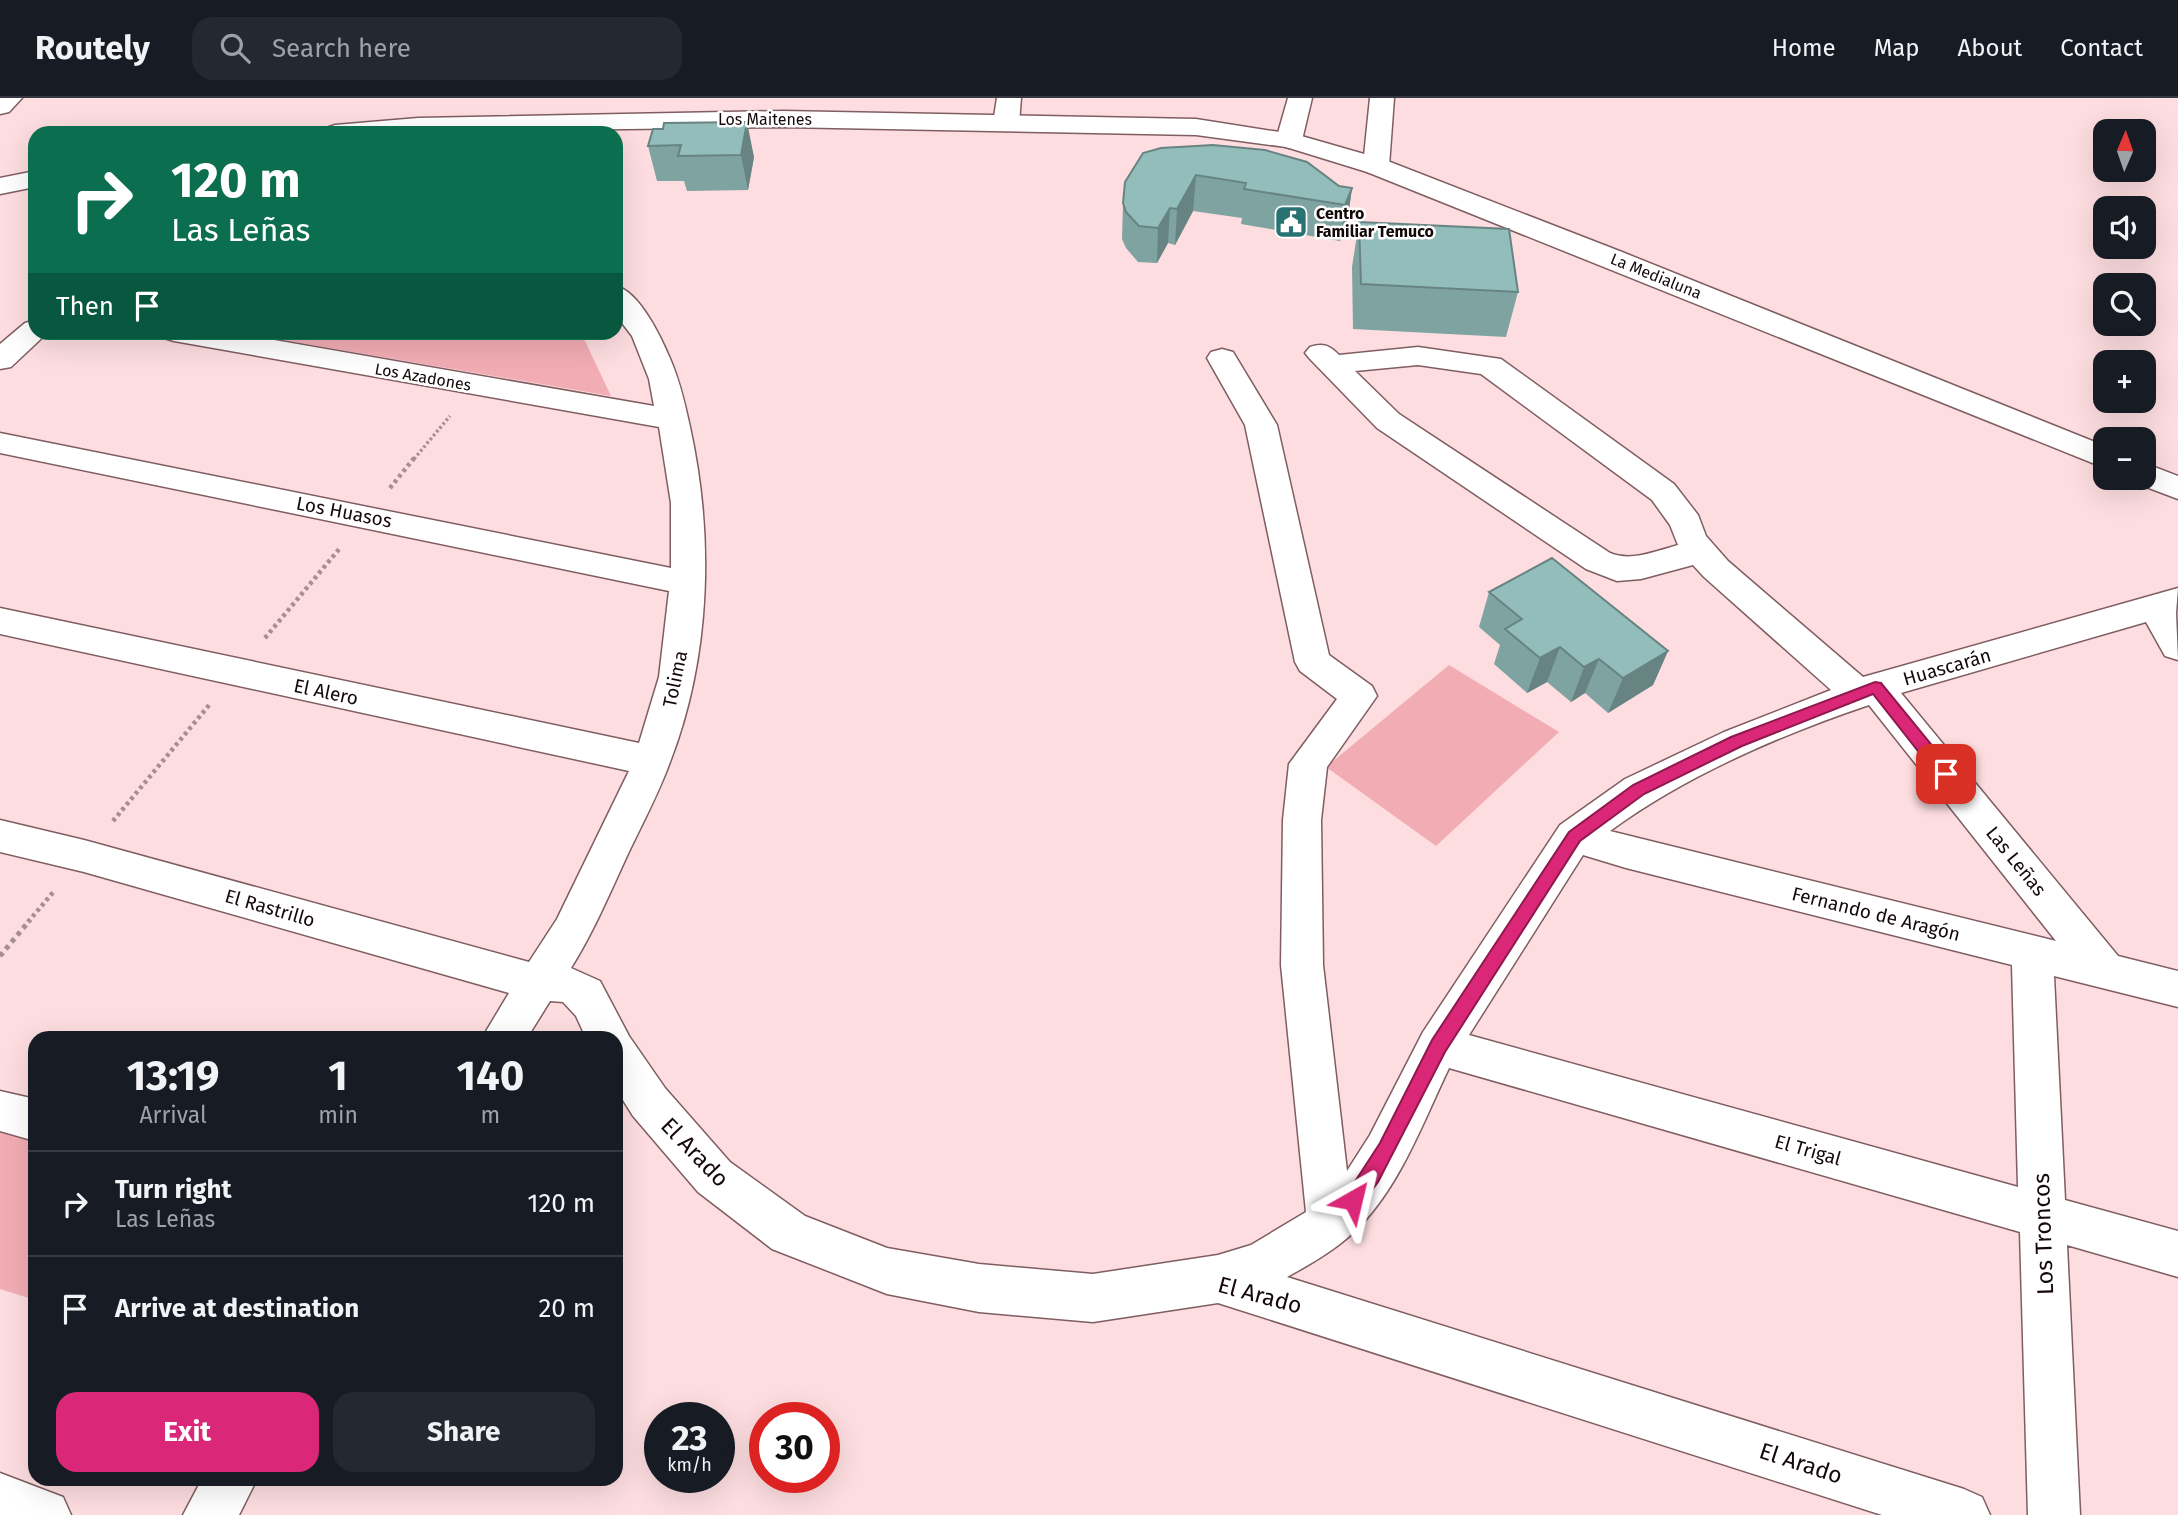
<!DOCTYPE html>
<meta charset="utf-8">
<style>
body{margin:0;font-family:"Fira Sans",sans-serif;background:#242831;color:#f1f3f6;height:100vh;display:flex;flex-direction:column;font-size:26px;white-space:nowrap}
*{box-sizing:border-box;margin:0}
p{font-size:23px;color:#9ea1a6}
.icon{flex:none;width:38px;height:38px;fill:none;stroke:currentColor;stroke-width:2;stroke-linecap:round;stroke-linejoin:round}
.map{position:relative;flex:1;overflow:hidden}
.drawer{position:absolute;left:28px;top:933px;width:595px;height:455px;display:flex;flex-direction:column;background:#171b24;border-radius:21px;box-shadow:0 7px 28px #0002}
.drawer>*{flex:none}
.top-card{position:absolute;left:28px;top:28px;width:595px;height:214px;border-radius:21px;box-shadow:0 7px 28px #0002;background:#0b6e4f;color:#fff;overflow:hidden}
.needle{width:46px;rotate:2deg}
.tools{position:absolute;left:2093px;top:21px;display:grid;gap:14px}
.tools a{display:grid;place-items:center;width:63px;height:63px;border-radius:14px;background:#171b24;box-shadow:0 7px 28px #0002;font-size:35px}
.speed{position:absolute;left:644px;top:1304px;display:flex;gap:14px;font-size:35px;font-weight:700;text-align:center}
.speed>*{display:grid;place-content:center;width:91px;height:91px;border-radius:50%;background:#171b24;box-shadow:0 7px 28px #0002;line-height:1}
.speed small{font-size:18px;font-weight:400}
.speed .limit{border:10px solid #d22;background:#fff;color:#111}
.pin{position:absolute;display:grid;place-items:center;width:60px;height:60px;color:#fff;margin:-30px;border-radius:14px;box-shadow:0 4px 10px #0006}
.me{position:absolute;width:77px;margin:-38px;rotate:37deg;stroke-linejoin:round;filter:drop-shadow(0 0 5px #0008)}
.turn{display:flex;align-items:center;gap:24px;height:147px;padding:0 28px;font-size:32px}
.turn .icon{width:91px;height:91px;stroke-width:2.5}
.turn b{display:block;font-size:49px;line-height:60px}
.then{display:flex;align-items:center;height:66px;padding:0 28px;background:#0003;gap:14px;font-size:26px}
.eta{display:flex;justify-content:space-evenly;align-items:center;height:119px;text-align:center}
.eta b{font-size:42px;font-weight:700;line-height:49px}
.button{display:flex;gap:14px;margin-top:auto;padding:14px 28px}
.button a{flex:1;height:80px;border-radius:21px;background:#db2777;color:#fff;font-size:28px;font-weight:700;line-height:80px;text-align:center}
.button a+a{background:#242831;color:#f1f3f6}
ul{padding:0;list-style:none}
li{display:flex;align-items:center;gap:21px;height:105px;padding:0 28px;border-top:2px solid #363941}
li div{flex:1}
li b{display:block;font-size:26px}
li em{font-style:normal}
header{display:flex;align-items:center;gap:42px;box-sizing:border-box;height:98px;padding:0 35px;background:#171b24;border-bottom:2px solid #363941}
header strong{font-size:33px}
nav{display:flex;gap:38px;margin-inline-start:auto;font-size:24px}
.search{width:490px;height:63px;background:#242831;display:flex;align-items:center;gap:18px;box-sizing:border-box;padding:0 24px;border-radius:21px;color:#9ea1a6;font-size:26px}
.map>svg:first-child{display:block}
.green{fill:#f2adb4}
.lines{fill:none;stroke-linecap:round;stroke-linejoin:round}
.street-casing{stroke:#7f5d60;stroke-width:3}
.secondary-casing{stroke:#7f5d60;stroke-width:3}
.path-far2{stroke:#a78e90;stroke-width:3.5;stroke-dasharray:2.5 2.5;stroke-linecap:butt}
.path-far1{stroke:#a78e90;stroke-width:4.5;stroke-dasharray:3.5 3.5;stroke-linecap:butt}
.path{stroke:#a78e90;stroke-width:5;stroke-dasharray:4.5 4.5;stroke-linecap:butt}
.street{fill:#fff;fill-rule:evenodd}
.secondary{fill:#fff;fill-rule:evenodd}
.wall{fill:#7ea3a1}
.shaded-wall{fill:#678483}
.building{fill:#93bdbb;stroke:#678483;stroke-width:2}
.route{fill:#db2777;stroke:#8e194d;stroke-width:2}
.labels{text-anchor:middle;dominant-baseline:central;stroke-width:5;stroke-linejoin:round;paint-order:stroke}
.far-street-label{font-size:16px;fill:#140809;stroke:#fff}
.far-poi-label{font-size:16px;font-weight:bold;fill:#140809;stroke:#fff;text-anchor:start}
.street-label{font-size:19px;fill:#140809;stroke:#fff}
.near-street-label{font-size:23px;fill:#140809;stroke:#fff}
</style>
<header>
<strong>Routely</strong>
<div class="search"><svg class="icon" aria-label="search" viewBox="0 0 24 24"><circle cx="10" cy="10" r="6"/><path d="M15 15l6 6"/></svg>Search here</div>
<nav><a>Home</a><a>Map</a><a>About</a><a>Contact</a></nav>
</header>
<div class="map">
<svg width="2178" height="1417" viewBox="0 0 2178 1417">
<rect width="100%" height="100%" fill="#fddde0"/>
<g class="green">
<path d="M243,235H578L585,243L611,298Z"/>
<path d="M1449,567L1559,634L1436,748L1326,669Z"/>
<path d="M0,1013L35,1022V1202L0,1191Z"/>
</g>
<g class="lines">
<defs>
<g id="street">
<path d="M0,0H22L9,14L0,16Z"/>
<path d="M997,0H1021L1019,25L1015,30L1006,33L997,30L993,25Z"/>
<path d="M1288,0H1312L1302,42L1298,47L1289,50L1280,47L1276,42Z"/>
<path d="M1370,0H1394L1389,68L1385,74L1376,76L1367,74L1363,68Z"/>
<path d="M616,188C640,194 662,241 671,263C680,284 685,306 690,329C714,438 711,558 670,664C658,697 641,728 626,760C609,797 593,835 571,870L600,883L629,938L665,990L730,1064L805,1118L887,1150L979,1166L1093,1176L1218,1157L1251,1147L1306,1114L1281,867L1283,722L1289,666L1337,601L1300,573L1295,564L1245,327L1207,260L1211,254L1222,251L1233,254L1277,327L1329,557L1372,588L1377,598L1327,669L1321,722L1323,867L1347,1073L1370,1037L1423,934L1560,727L1625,681L1724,634L1831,592L1704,479L1693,467L1641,481L1617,483L1586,471L1377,330L1310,261L1305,255L1310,249C1323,245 1329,247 1339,257L1418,249L1501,261L1674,386L1698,417L1706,438L1728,463L1863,579L2178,490L2176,515L2178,562L2165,558L2146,524L1901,595L2118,858L2178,873V909L2054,878L2065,1102L2178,1133V1179L2067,1147L2080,1417H2028L2020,1134L1449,970C1421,1028 1397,1098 1346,1141C1328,1156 1307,1168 1287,1179L1964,1391L1982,1399L1990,1417H1882L1218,1205L1093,1224L979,1214L887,1196L772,1151L698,1094L633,1018L616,991V940H586L576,918L563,904L550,903L527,940H482L509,895L84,774L0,754V722L84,742L529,864L557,821L629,673L0,536V510L639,645L659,579L669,493L0,355V335L671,470V405L659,329L174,243L164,240L160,234H228L654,308L649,281L632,238L616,217ZM1418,267L1481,276L1652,402L1670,427L1678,447C1656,453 1631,464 1610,455L1399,316L1355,273ZM1869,607L2056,843L1610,733C1685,678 1780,637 1869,607ZM1583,757L1626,770L2012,867L2018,1089L1469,937Z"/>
<path d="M35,222V234H47L45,237L11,269L0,271V246L25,225Z"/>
<path d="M0,993L35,1001V1043L0,1033Z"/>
<path d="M0,1375L63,1399L71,1417H0Z"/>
<path d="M202,1381H257L239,1417H183Z"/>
</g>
<g id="secondary">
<path d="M782,13L1196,21L1298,37L1385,62L1622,154L2105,348V370L1367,74L1286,49L1196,37L782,29L322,35L326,30L335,27L418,20Z"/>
<path d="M35,73V89L0,96V80Z"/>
<path d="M2144,365L2178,378V401L2133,384L2130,380H2144Z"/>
</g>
</defs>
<use href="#street" class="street-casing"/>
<use href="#secondary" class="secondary-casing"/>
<path class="path-far2" d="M414,361L450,318"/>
<g class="path-far1">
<path d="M390,390L415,359"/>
<path d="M265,540L340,450"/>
<path d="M113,723L210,606"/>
<path d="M28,824L55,792"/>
</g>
<path class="path" d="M0,858L30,822"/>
<use href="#street" class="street"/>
<use href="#secondary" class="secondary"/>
</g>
<g class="wall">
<path d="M663,31L754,59L748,92L687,93L684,83H657L648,48Z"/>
<path d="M1143,55L1352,90L1347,126L1340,143L1241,126L1242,120L1193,113L1175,147L1168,145L1157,165L1138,164L1126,150L1122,141L1123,105Z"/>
<path d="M1359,124L1518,194L1506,239L1353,231L1352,169Z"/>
<path d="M1489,494L1668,553L1653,587L1608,615L1585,595L1571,604L1547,584L1527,595L1494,566L1500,547L1479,529Z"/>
</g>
<g class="shaded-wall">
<path d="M747,24L754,59L748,92L741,57Z"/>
<path d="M1196,77L1193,113L1175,147L1177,111Z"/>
<path d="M1352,90L1347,126L1340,143L1345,107Z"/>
<path d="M1170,110L1168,145L1157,165L1158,130Z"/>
<path d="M1560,549L1547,584L1527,595L1540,560Z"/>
<path d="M1668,553L1653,587L1608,615L1623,580Z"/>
<path d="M1599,561L1585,595L1571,604L1584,569Z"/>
</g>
<g class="building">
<path d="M747,24L741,57L678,58L681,47L648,48L653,31H663L664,25Z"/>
<path d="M1213,47L1265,52L1307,64L1339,88L1352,90L1345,107L1244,91L1246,85L1196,77L1177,111L1170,110L1158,130L1139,128L1126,114L1123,105L1125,84L1143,55L1161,50Z"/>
<path d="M1359,124L1509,131L1518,194L1361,186Z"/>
<path d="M1552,460L1668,553L1623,580L1599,561L1584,569L1560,549L1540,560L1505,531L1522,521L1489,494Z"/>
</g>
<path class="route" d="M1875,584L1881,585L1952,672L1954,676L1952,681H1940L1873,596L1742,648L1644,696L1580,743L1445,954L1378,1084L1359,1109L1353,1111L1346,1109L1343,1102L1380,1045L1432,942L1569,734L1633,687L1731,639Z"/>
<defs>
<symbol id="civic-square" viewBox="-11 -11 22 22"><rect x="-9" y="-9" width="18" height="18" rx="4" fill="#287271" stroke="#fff"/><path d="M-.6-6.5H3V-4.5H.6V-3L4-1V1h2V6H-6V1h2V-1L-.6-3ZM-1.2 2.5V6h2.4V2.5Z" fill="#fff"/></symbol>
</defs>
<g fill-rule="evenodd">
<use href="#civic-square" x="1272" y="105" width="38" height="38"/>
</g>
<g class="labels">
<g class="far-street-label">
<text x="765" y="21">Los Maitenes</text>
<text transform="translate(1656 178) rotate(22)">La Medialuna</text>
<text transform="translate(423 279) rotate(10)">Los Azadones</text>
</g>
<g class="far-poi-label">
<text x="1316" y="115">Centro<tspan x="1316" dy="18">Familiar Temuco</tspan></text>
</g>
<g class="street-label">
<text transform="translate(344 414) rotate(11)">Los Huasos</text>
<text transform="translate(1947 569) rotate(-16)">Huascarán</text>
<text transform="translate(675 581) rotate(-78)">Tolima</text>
<text transform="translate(326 594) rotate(12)">El Alero</text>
<text transform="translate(2016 763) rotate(51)">Las Leñas</text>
<text transform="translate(270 810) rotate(16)">El Rastrillo</text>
<text transform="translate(1876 816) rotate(14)">Fernando de Aragón</text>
<text transform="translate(1808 1052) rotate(16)">El Trigal</text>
</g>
<g class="near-street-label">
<text transform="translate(695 1054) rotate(46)">El Arado</text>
<text transform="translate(2043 1136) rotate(-92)">Los Troncos</text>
<text transform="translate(1260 1197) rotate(15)">El Arado</text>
<text transform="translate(1801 1365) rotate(18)">El Arado</text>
</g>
</g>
</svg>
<div class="tools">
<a><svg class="needle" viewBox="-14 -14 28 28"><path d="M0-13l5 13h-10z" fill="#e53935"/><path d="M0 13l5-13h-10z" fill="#9ea1a6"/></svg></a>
<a><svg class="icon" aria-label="sound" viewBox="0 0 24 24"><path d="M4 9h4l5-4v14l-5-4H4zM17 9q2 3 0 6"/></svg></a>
<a><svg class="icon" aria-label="search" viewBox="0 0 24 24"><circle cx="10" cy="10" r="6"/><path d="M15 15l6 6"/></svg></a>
<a>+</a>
<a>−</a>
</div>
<div class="speed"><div>23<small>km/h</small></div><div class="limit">30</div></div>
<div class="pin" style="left:1946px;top:676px;background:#d93025"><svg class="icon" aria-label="arrive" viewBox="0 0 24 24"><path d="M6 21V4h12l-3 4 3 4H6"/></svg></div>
<svg class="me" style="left:1353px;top:1102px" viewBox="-20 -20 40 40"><path d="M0-17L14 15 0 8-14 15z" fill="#db2777" stroke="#fff" stroke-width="4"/></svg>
<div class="top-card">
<div class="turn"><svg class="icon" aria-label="right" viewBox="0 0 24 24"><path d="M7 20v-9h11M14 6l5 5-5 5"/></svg><div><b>120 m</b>Las Leñas</div></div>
<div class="then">Then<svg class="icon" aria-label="arrive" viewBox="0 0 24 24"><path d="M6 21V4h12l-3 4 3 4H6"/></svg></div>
</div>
<section class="drawer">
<div class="eta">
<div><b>13:19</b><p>Arrival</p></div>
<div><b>1</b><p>min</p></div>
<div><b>140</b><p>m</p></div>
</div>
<ul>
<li><svg class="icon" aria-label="right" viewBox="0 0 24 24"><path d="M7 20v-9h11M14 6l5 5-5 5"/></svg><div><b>Turn right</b><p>Las Leñas</p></div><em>120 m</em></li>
<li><svg class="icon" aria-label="arrive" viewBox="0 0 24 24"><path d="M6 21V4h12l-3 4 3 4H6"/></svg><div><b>Arrive at destination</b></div><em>20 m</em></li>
</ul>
<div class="button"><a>Exit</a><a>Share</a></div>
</section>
</div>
